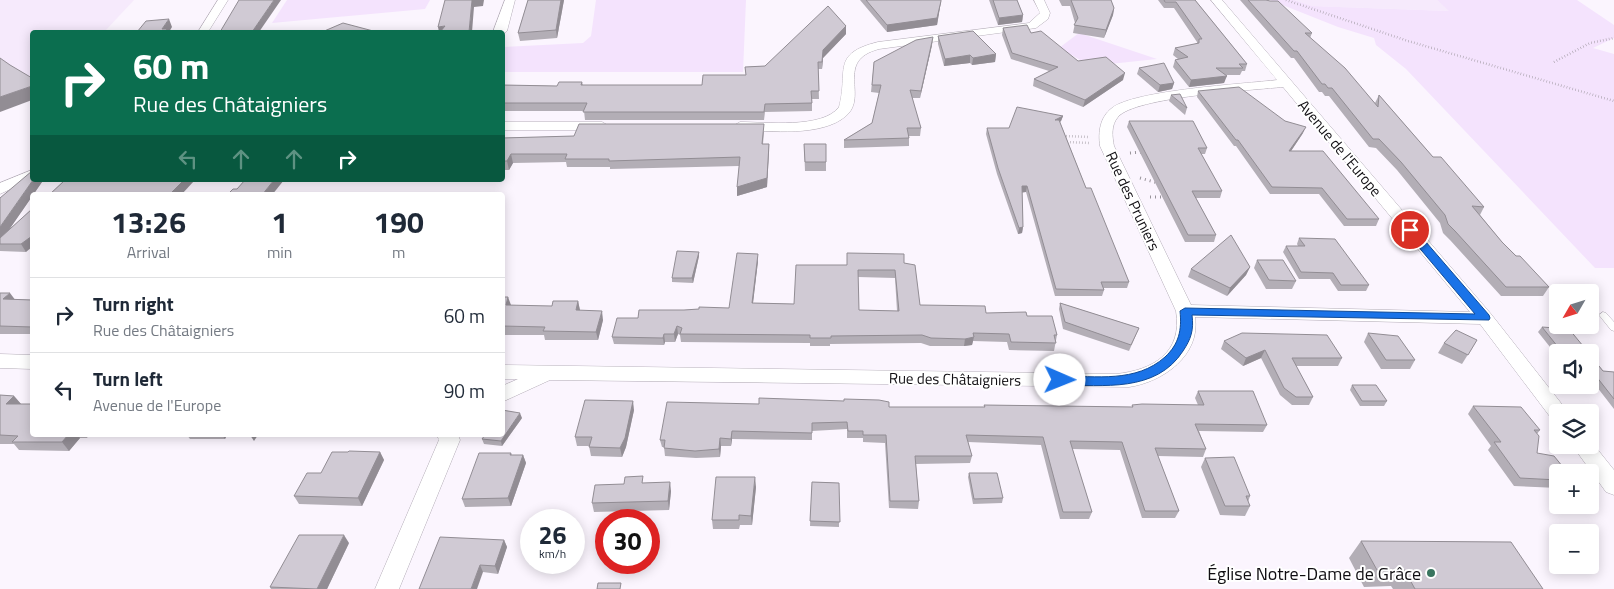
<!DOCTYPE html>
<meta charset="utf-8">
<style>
body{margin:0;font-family:"Titillium Web",sans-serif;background:#f6f6f7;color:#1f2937;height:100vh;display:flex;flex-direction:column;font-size:19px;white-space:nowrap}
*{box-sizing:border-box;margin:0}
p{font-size:16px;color:#747a83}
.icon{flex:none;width:28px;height:28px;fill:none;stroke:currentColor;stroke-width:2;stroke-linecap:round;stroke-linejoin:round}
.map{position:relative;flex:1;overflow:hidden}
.sheet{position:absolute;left:30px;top:192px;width:475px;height:245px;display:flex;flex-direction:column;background:#fff;border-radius:5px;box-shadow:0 2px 12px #0003}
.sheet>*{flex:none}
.hud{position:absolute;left:30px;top:30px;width:475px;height:152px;border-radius:5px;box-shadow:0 2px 12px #0003;background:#0b6e4f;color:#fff;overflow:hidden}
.needle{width:32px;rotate:231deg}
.tools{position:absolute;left:1549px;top:284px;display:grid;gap:10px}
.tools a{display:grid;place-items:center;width:50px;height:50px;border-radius:5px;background:#fff;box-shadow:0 2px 12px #0003;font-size:25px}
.speed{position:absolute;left:520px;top:509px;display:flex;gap:10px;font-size:25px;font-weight:700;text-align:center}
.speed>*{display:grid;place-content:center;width:65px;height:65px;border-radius:50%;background:#fff;box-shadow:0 2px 12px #0003;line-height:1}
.speed small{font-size:12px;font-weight:400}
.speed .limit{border:8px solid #d22;background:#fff;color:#111}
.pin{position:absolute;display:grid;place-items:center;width:42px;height:42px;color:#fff;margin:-21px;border:2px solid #fff;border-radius:50%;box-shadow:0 1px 5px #0007}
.me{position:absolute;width:55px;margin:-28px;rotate:91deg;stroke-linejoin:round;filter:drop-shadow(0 0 4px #0008)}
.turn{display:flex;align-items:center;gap:18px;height:105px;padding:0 20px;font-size:22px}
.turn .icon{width:65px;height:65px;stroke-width:2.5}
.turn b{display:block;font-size:35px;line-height:42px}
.lanes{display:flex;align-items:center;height:48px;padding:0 20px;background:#0003;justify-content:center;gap:25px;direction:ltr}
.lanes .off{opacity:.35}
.eta{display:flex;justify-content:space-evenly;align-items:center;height:85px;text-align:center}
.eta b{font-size:30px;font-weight:700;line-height:35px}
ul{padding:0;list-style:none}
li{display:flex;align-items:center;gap:15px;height:75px;padding:0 20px;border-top:1px solid #e0e1e3}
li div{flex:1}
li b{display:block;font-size:19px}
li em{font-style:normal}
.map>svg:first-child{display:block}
.built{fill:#f6eafc}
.green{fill:#f4e3fd}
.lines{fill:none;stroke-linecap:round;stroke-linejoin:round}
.lane-casing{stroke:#b3acb7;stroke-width:1}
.street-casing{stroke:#b3acb7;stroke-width:1}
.path-far1{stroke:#98939a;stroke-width:2.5;stroke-dasharray:0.5 2.5;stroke-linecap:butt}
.path{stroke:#98939a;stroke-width:3;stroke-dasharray:1 4;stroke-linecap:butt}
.lane{fill:#fff;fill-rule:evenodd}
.street{fill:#fff;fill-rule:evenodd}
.wall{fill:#b3aeb6;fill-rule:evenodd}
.shaded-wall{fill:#928d94}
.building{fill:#d0cad4;stroke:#928d94;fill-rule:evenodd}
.route{fill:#1a73e8;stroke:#114b97}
.poi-dot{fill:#39755f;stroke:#fff;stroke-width:2}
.labels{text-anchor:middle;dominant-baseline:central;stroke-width:4;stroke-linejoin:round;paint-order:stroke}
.street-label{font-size:15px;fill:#100e12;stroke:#fff}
.near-poi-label{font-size:18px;fill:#100e12;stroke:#fff;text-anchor:end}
</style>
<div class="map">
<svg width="1614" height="589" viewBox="0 0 1614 589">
<rect width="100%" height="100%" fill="#fbf5fe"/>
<g class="built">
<path d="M0,0H134L104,32H32V99L0,110Z"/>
<path d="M1294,0H1437L1450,11L1311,6Z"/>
</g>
<g class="green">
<path d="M287,0H430L425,9L272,23Z"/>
<path d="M596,0H746L743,72H503V47L583,43L591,36Z"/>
<path d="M1270,0H1294L1312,6L1449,11L1437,0H1577L1614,25V38L1593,48L1614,54V268H1595L1406,69L1376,45L1374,38L1338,27Z"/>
<path d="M1079,33L1157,59L1091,66L1059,48Z"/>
</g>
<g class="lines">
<defs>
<path id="lane" d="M1603,312L1606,313L1614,322V331L1611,330L1599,315Z"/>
<g id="street">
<path d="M218,0H228L208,32H198Z"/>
<path d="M505,0H515L507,31L502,35V32H493Z"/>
<path d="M1034,0H1044L1050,13L1048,19L1036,28L879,49C834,61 869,96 846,116C822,137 770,131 740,130L733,126L740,122C765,122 823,129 839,107C849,71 830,54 878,42L1029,23L1040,13Z"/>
<path d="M1211,0H1222L1491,314L1568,412H1558V420L1551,418L1480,324L1195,317C1201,355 1163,382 1129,387L550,380L502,402V386L518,379H502V365L1116,374C1153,370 1183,353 1176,311L1100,146C1098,132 1100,117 1112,108C1135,90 1244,84 1277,80ZM1283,87L1470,312L1191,305L1114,146C1112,136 1111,125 1118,117C1134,97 1253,90 1283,87Z"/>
<path d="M502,122H602L609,126L602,130H502Z"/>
<path d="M32,170V179L0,194V183Z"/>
<path d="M0,354L32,355V369L0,368Z"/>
<path d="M437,435H458L460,440L399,589H375L439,440Z"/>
<path d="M1590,440L1614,470V495L1606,492L1572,445H1590Z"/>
</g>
</defs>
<use href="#lane" class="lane-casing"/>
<use href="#street" class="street-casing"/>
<g class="path-far1">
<path d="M1286,0L1408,41L1614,101"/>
<path d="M1554,62L1590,43L1614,38"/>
<path d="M1063,136L1090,137"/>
<path d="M1064,142L1090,143"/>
</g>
<g class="path">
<path d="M1130,153L1143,152"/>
<path d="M1140,178L1158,183"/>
<path d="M1150,197H1166"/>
</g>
<use href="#lane" class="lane"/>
<use href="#street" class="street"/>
</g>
<g class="wall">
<path d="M528,0H564L557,38L520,41L518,33Z"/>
<path d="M860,0H941V1L937,25L887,32Z"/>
<path d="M989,0H1017L1023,15L1022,22L998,25Z"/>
<path d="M1059,0H1111L1114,8L1113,15L1104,38L1073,33L1075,23L1070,6H1062Z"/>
<path d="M1158,0H1195L1247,64L1245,71H1242L1240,75H1226L1224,83L1189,87L1173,67L1175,60L1178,59L1173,55L1175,48L1197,44V42L1174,8H1164Z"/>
<path d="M1240,0H1266L1312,33L1310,38L1375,103L1379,95L1433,157L1484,207L1480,215L1502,242L1549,287L1543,296H1501L1450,240L1443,233L1440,223L1397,170L1376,148L1369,147L1329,96H1325L1322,92H1319L1294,58H1291Z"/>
<path d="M846,26V34L823,58L822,69H818L819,99H812V111L765,112L764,120H585L584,111H502V85L557,86L582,82L583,85H702L746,75L745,67L765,66Z"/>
<path d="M1003,28L1031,33L1078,61L1123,80L1083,107L1033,86L1034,79L1049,71L1011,59L1002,35Z"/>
<path d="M938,36L996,54L995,62L972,65L970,63L944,66L938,44Z"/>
<path d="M932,45L920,98H912L921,128L920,136H909V146L844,148V140L872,123L879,93L871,92L874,62Z"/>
<path d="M1139,68L1174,83L1172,89L1158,92L1137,74Z"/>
<path d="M1198,91L1285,121L1303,133L1291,151L1379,219L1376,226H1344L1319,194H1270L1236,146H1234L1197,97Z"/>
<path d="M1171,95L1187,108L1185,115L1169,101Z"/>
<path d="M1063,116L1061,121L1060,122L1086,188L1129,282L1127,288H1104V290L1102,296H1055L1026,192H1022L1023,227L1022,233L1018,234L997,174L986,134L987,128H1009Z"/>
<path d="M1129,121L1207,148L1205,154H1201L1222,191L1220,198H1196L1216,235L1214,242H1185L1127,127Z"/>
<path d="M764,132L763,144L769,153L767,187L737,196L739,166L610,169V167H567L566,162L513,163L509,170H502V138Z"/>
<path d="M804,144H826V171H805Z"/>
<path d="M32,180H41L42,182L8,231L32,209L26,252L0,251V244Z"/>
<path d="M65,180L181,195H49Z"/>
<path d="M1299,238L1369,285L1366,291H1338L1330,279H1299L1283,252L1286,246H1298L1297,244Z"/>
<path d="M699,256L693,283L672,282V278Z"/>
<path d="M1257,260L1296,281L1292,289H1266L1254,268Z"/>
<path d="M758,261L753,303L794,304L846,265L904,263L920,305L986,313L1027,316L1057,335L1054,351L1009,350L1007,342L973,341L972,345L964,346H930L921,343L830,344V346H810V343L681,342L680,335L678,334L675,342H665L664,345L614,344L612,337L638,318L684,310L729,308ZM858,277L895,278L897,311L859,310Z"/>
<path d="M1250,267L1246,275L1227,296L1188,277L1191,269Z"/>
<path d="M0,293L14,299L32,300V334H0Z"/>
<path d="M502,297L511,306H552L578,301L580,311L603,320L598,340H545L544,335H502Z"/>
<path d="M1060,303L1139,328L1129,351L1063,329L1059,309Z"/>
<path d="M1542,327L1588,352H1558V357L1538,332Z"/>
<path d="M1368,333L1415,360L1410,369H1381L1364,342Z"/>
<path d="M1477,340L1462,364L1438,353L1444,343Z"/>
<path d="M1224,341L1342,358L1338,366H1296L1313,397L1309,405H1292L1280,395L1261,358L1243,366L1221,349Z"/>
<path d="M1590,355L1603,371L1614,372V409L1590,378Z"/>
<path d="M1352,385L1387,401L1384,406H1360L1350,390Z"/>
<path d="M1198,391L1267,425L1263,432L1199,431L1206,449L1203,457L1158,456L1179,511L1175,518H1142L1120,450L1072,449L1092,512L1089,519H1060L1041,445L968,442L972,456L970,463L916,464L919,501L918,509L889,508L885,443L863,442V438H847V429L812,431V440L732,439L731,446H721L720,457L696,458L665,456L664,447H662L660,440L889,407H984V405L1132,407V405H1198L1195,398Z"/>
<path d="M0,395L14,396L21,404L32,435H89L87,438H80L69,451L19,450L14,444H0Z"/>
<path d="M1473,406L1540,430L1537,434V453L1558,472V488L1514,486L1488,450L1491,446L1468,414Z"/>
<path d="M634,410L626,447L622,457L591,456L589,446H577L575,437Z"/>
<path d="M522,418L502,446L484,444L482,439Z"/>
<path d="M187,435H227L225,439H190Z"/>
<path d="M348,452H380L384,460L362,506L299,504L294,496Z"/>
<path d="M511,453L512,455H523L526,463L511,506L465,507L462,499Z"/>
<path d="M1205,458L1250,496L1248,502L1250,506L1245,516L1220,515L1201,467Z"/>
<path d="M969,473L1003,498L1002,503L973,504L968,477Z"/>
<path d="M812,482L839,483V527L810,526Z"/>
<path d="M644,483L671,491L669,510L594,512L592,503L624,484Z"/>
<path d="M756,487L752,525H740L739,529H713L712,520Z"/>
<path d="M504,540L507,547L498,574L483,572L419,589Z"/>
<path d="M1361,541L1543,589H1393L1391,586L1364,587L1349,558Z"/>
<path d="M349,543L327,589H271L270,587Z"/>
</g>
<g class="shaded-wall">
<path d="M274,0H281L259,32H252Z"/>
<path d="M472,0H484L483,6L474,7L472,32H469Z"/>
<path d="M561,0H564L557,38L556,30Z"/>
<path d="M941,1L937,25L887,32V25Z"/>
<path d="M1114,8L1113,15L1104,38L1106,30Z"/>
<path d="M1023,15L1022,22L998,25L999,18Z"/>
<path d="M169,19L172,27L169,32H164L162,29Z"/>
<path d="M445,26L446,32H439L438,27Z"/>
<path d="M846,26V34L823,58L822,69V62L823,50Z"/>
<path d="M933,37L932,45L920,98L921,91Z"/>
<path d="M996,54L995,62L972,65L973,58Z"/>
<path d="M970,55V63L944,66L945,59Z"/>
<path d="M1125,73L1123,80L1083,107L1085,100Z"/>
<path d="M1227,76L1224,83L1189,87L1191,80Z"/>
<path d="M1174,83L1172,89L1158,92L1160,85Z"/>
<path d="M32,86V100L0,112V97Z"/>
<path d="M1063,116L1061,121L1054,126L1055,120Z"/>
<path d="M1306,127L1303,133L1287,157L1289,151Z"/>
<path d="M769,144L767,187L737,196V187Z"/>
<path d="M511,154L513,163L509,170L507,161Z"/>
<path d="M33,180H41L42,182L0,243V227Z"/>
<path d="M184,180H195L181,195H172L171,193Z"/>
<path d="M274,180H284L272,195H262Z"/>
<path d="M1022,186H1027L1026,192L1020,193Z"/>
<path d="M1023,227L1022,233L1018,234L1019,228Z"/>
<path d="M32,236V247L26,252L21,244Z"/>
<path d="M699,252V256L693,283L692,278Z"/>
<path d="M758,254V261L752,311V303Z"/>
<path d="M1250,267L1246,275L1227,296L1230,288Z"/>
<path d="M10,293L16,301L3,299Z"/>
<path d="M508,297L511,305H506Z"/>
<path d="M578,301L580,310L578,319L576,310Z"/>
<path d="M602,311L603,320L598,340L596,332Z"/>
<path d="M677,326L678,334L675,342L674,334Z"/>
<path d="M664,334L665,342L664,345L663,338Z"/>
<path d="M974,337L972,345L964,346L965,339Z"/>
<path d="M1265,350L1261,358L1243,366L1246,358Z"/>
<path d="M14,396L21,404H6Z"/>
<path d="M633,401L634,410L626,447L622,457L620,448Z"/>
<path d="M520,413L522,418L502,446L501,441Z"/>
<path d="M732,431V439L731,446V439Z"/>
<path d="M68,435H78L80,438L69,451L62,442Z"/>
<path d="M222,435H227L225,439Z"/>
<path d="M250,435H258L254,441Z"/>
<path d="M720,438L721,446L720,457L719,449Z"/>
<path d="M380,452L384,460L362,506L358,498Z"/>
<path d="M523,455L526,463L511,506L508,498Z"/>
<path d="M755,477L756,487L752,525L751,516Z"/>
<path d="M670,482L671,491L669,510L668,501Z"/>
<path d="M344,535L349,543L327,589H317Z"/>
<path d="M504,540L507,547L498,574L495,566Z"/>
<path d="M480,565L483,572L477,589H471Z"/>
</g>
<g class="building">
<path d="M239,0H274L252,32H220Z"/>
<path d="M445,0H472L469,32H440L445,26L438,27Z"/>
<path d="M528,0H561L556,30L518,33Z"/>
<path d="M866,0H941V1L937,18L887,25Z"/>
<path d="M993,0H1017L1023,15L999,18Z"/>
<path d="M1071,0H1111L1114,8L1106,30L1074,25L1078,18Z"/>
<path d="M1164,0H1195L1247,64H1239L1243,68H1216L1227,76L1191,80L1175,60L1188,57L1175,48L1199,43V39H1202L1176,2H1165Z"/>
<path d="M1248,0H1266L1270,1H1278L1312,33H1305L1345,68L1378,107L1379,95L1433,157H1441L1484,207L1472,206L1502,242L1516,256H1520L1549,287H1506L1455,231L1448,224L1445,215L1401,162L1379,139H1373L1332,88H1328L1325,84H1322L1297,51H1294Z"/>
<path d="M828,6L846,26L823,50L822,62H818L819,91H811L812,103L765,104L764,112H583L587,103H502V85L557,86L559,82H582L581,85H702L703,75H746L745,67L765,66Z"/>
<path d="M169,19L162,29H167L165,32H137L146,21Z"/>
<path d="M343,23L377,32H322Z"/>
<path d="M1027,25L1031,33L1041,31L1078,61L1106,57L1125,73L1085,100L1034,79L1058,67L1012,53L1003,28Z"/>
<path d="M973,31L996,54L973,58L970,55L945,59L938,36Z"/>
<path d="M933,37L921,91L910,90L921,128H907L909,138L844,140L872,123L881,85H872L874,62L916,40Z"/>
<path d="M0,58L10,65L32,78V86L0,97Z"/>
<path d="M1164,63L1174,83L1160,85L1139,68Z"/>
<path d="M1239,87L1285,121L1306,127L1289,151H1323L1379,219H1347L1322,188L1272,187L1238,140H1236L1198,91Z"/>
<path d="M1180,94L1187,108L1171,95Z"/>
<path d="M1017,107L1063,116L1055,120H1059L1086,188H1091L1129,282H1101L1104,290L1056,289L1027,186H1022L1023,227L1019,228L998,168L987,128H1009Z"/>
<path d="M1129,121H1193L1207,148H1198L1222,191H1192L1216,235H1188Z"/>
<path d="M579,124H764L762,144H769L767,178L737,187L740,157L609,161V159H565L567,154H511L507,161H502V138L574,136Z"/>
<path d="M804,144H826V162H805Z"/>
<path d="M32,171V180H33L0,227V198Z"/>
<path d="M65,180H184L171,193H94L91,195H49Z"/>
<path d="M245,180H274L262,195H227L233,189H237Z"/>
<path d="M32,209V236L21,244H0V238Z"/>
<path d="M1231,235L1250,267L1230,288L1191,269Z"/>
<path d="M1299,238L1335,239L1369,285H1341L1333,273L1301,272L1286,246H1305Z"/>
<path d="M677,251L699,252L692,278H672Z"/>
<path d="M737,253L758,254L752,303L794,304L796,265H847V253L904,254V263L915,265L920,305L985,306L986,313L1026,312L1027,316H1052L1057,335H1054L1056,343L1011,342L1009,334L973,333L974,337L965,339L931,338L922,335L831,336V338H810V335L680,334L682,328L677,326L674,334H664L663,338L612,337L617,318H638L639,310H684L699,309V307L729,308ZM858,270H895L899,311L859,310Z"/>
<path d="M1257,260H1283L1296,281L1269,280Z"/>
<path d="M0,293H10L3,299L32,300V327L0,326Z"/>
<path d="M502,297H508L506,305L552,306L553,301H578L576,310L602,311L596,332L543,331L545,327L502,326Z"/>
<path d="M1060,303L1139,328L1131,345L1065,322Z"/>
<path d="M1542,327L1569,329L1588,352H1562Z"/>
<path d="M1456,330L1477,340L1468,355L1444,343Z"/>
<path d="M1242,333L1327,335L1342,358H1292L1313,397H1296L1284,388L1265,350L1246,358L1224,341Z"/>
<path d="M1368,333L1398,336L1415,360H1386Z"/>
<path d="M1590,355L1603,371L1614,372V399L1592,371H1590Z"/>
<path d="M1352,385H1376L1387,401H1362Z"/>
<path d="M1198,391H1253L1267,425L1195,424L1206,449L1155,448L1179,511H1145L1122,442L1070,441L1092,512H1063L1043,437L966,435L972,456H915L919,501H890L886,435H863V431H848L847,422L812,423V433L732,431L731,439L720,438L719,449L695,451L664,448L665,440H660L667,402L759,404V398L844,401V399L879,400L889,402V407H985L984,405L1133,407L1132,405L1142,404L1204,405Z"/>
<path d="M0,395L14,396L6,404H32V435H68L62,442H12L18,436L0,435Z"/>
<path d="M585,400L633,401L625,438L620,448L589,447L592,437H575Z"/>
<path d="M1473,406L1521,407L1540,430H1534L1539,436L1537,453L1554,456L1567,472H1558V480L1520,478L1494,442H1501Z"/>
<path d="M502,410L520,413L501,441L482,439L485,435H502Z"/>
<path d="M349,451L380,452L358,498L294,496L307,473H321L332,452H348Z"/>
<path d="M479,453H511L510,455H523L508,498L462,499Z"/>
<path d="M1234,457L1250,496H1246L1250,506H1225L1205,458Z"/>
<path d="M969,473H997L1003,498L974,499Z"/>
<path d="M643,476L642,483L670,482L668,501L592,503L595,485L624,484L625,477Z"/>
<path d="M716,477H755L751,516L739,515V520H712Z"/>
<path d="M812,482L839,483L840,522L810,521Z"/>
<path d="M299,535H344L317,589L270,587Z"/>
<path d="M440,537L504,540L495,566L480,565L471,589H419Z"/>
<path d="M1361,541L1511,542L1543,589H1415L1404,569L1377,570Z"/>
<path d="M598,583H621L620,589H597Z"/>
</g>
<path class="route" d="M1406,227H1413L1489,315L1490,318L1489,320L1192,315C1194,330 1191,339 1183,351C1156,393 1103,385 1060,385L1055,383L1054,380L1055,377L1060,376C1096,376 1136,383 1165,357C1179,344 1182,330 1180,311L1185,308L1475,314L1406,232L1405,230Z"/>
<circle class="poi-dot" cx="1431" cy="573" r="5"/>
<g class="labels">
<g class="street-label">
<text transform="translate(1340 148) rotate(50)">Avenue de l'Europe</text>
<text transform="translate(1133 201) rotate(65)">Rue des Pruniers</text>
<text transform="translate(955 379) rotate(1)">Rue des Châtaigniers</text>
</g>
<g class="near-poi-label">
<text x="1421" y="573">Église Notre-Dame de Grâce</text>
</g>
</g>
</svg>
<div class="tools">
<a><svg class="needle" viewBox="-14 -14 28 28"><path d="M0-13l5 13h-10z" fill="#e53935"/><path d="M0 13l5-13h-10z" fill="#747a83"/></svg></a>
<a><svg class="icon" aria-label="sound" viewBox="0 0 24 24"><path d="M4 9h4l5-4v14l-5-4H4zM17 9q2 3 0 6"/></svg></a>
<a><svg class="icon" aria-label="layers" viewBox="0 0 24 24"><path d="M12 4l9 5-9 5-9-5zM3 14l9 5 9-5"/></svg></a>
<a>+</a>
<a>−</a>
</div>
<div class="speed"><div>26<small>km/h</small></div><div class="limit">30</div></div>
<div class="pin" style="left:1410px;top:230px;background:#d93025"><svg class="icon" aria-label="arrive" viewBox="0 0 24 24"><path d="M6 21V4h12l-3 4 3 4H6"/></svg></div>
<svg class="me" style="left:1060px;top:380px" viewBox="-20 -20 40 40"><circle r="19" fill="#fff"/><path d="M0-13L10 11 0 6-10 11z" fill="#1a73e8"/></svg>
<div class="hud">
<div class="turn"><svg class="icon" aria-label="right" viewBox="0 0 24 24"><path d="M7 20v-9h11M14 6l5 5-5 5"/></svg><div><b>60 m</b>Rue des Châtaigniers</div></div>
<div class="lanes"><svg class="icon off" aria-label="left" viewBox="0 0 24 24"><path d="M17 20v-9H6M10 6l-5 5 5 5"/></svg><svg class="icon off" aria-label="ahead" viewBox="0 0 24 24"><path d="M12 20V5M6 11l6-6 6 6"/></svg><svg class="icon off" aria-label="ahead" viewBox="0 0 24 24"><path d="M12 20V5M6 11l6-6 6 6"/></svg><svg class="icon" aria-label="right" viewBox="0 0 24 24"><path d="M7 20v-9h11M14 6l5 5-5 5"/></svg></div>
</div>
<section class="sheet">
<div class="eta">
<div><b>13:26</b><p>Arrival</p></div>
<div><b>1</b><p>min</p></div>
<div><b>190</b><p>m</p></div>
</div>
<ul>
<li><svg class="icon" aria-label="right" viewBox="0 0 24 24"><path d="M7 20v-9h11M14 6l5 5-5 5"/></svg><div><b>Turn right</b><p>Rue des Châtaigniers</p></div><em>60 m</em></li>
<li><svg class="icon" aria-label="left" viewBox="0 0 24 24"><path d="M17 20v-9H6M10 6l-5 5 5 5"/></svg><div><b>Turn left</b><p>Avenue de l'Europe</p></div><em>90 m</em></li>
</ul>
</section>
</div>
